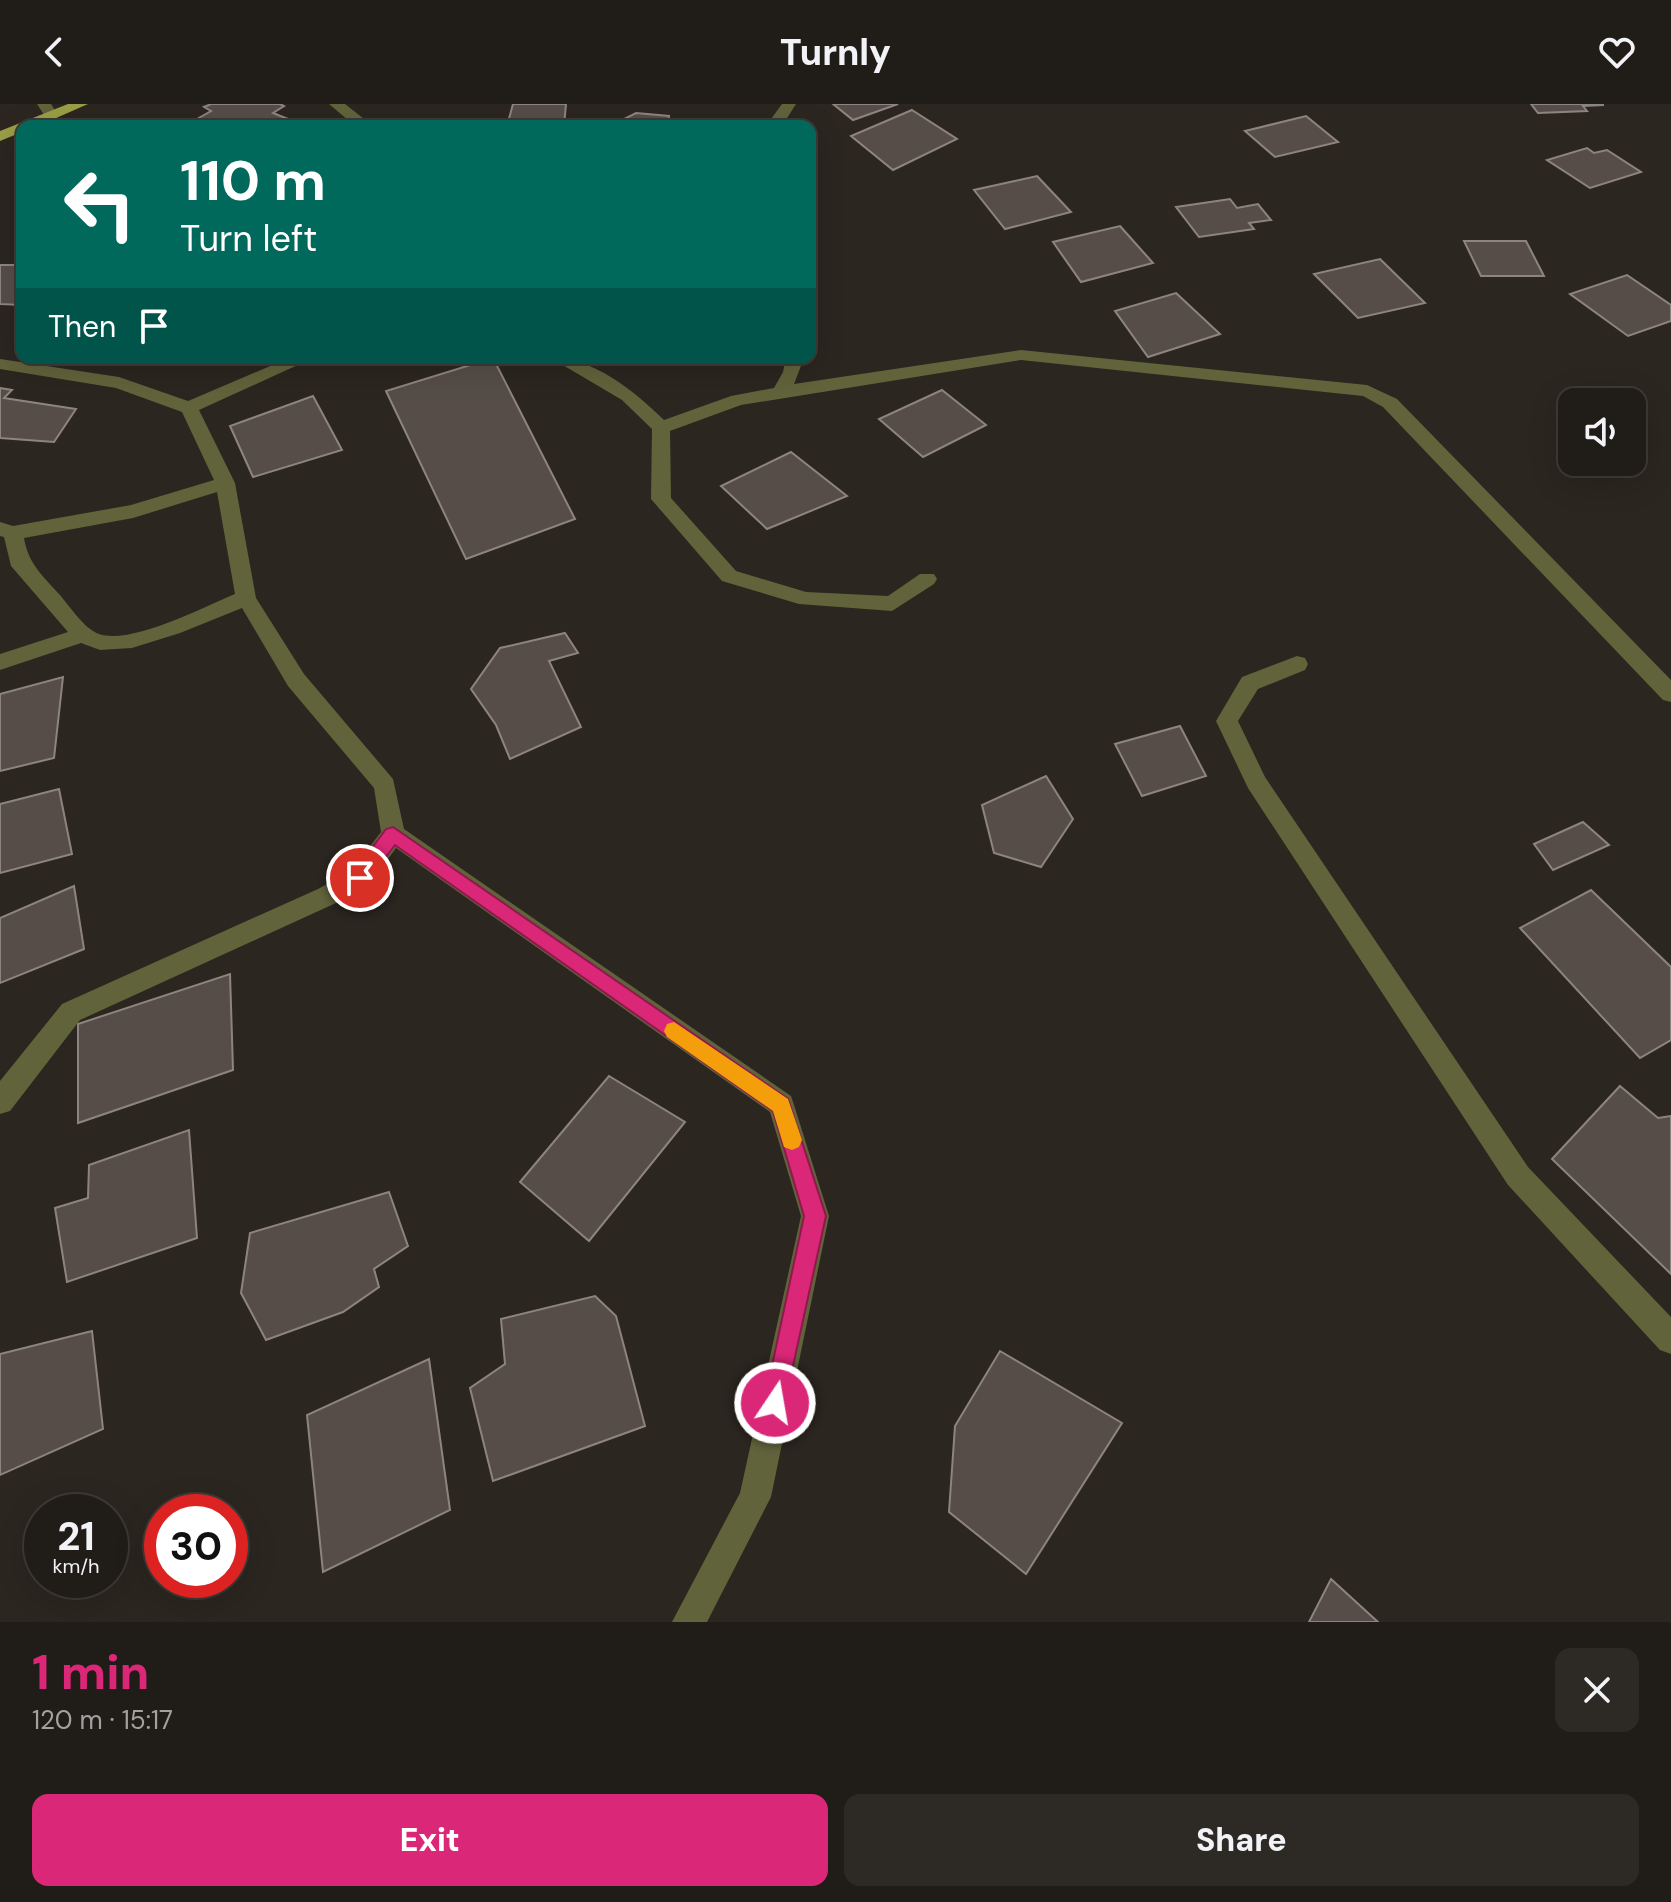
<!DOCTYPE html>
<meta charset="utf-8">
<style>
body{margin:0;font-family:"DM Sans",sans-serif;background:#2d2924;color:#f1f3f6;height:100vh;display:flex;flex-direction:column;font-size:30px;white-space:nowrap}
*{box-sizing:border-box;margin:0}
p{font-size:26px;color:#a2a1a1}
.icon{flex:none;width:44px;height:44px;fill:none;stroke:currentColor;stroke-width:2;stroke-linecap:round;stroke-linejoin:round}
.map{position:relative;height:1518px;overflow:hidden}
.drawer{display:flex;flex-direction:column;background:#201c17;flex:1}
.drawer>*{flex:none}
.hud{position:absolute;left:16px;top:16px;width:800px;height:244px;border-radius:16px;box-shadow:0 8px 32px #0002,0 0 0 2px #3d3a36;background:#00695c;color:#fff;overflow:hidden}
.tools{position:absolute;left:1558px;top:284px;display:grid;gap:16px}
.tools a{display:grid;place-items:center;width:88px;height:88px;border-radius:16px;background:#201c17;box-shadow:0 8px 32px #0002,0 0 0 2px #3d3a36;font-size:40px}
.speed{position:absolute;left:24px;top:1390px;display:flex;gap:16px;font-size:40px;font-weight:700;text-align:center}
.speed>*{display:grid;place-content:center;width:104px;height:104px;border-radius:50%;background:#201c17;box-shadow:0 8px 32px #0002,0 0 0 2px #3d3a36;line-height:1}
.speed small{font-size:20px;font-weight:400}
.speed .limit{border:12px solid #d22;background:#fff;color:#111}
.pin{position:absolute;display:grid;place-items:center;width:68px;height:68px;color:#fff;margin:-34px;border:4px solid #fff;border-radius:50%;box-shadow:0 2px 8px #0007}
.me{position:absolute;width:88px;margin:-44px;rotate:12deg;stroke-linejoin:round;filter:drop-shadow(0 0 6px #0008)}
.turn{display:flex;align-items:center;gap:28px;height:168px;padding:0 32px;font-size:36px}
.turn .icon{width:104px;height:104px;stroke-width:2.5}
.turn b{display:block;font-size:56px;line-height:68px}
.then{display:flex;align-items:center;height:76px;padding:0 32px;background:#0003;gap:16px;font-size:30px}
.round{display:grid;place-items:center;flex:none;width:84px;height:84px;border-radius:16px;background:#2d2924}
.overview{display:flex;align-items:center;justify-content:space-between;height:136px;padding:0 32px}
h1{font-size:48px;font-weight:800;line-height:60px;color:#db2777}
.cta{display:flex;gap:16px;margin-top:auto;padding:16px 32px}
.cta a{flex:1;height:92px;border-radius:16px;background:#db2777;color:#fff;font-size:32px;font-weight:800;line-height:92px;text-align:center}
.cta a+a{background:#2d2924;color:#f1f3f6}
header{display:flex;justify-content:space-between;align-items:center;height:104px;padding:0 32px;background:#201c17;font-size:36px;font-weight:800}
.map>svg:first-child{display:block}
.building{fill:#564d48;stroke:#8e847f;stroke-width:2}
.lines{fill:none;stroke-linecap:round;stroke-linejoin:round}
.minor{fill:#61633b;fill-rule:evenodd}
.major{fill:#9a9e46;fill-rule:evenodd}
.route{fill:#db2777;stroke:#8e194d;stroke-width:2}
.slow{fill:#f59e0b}
</style>
<header><svg class="icon" aria-label="back" viewBox="0 0 24 24"><path d="M15 5l-7 7 7 7"/></svg>Turnly<svg class="icon" aria-label="heart" viewBox="0 0 24 24"><path d="M12 20l-8-8c-3-5 5-10 8-4 3-6 11-1 8 4z"/></svg></header>
<div class="map">
<svg width="1671" height="1518" viewBox="0 0 1671 1518">
<rect width="100%" height="100%" fill="#2b261f"/>
<g class="building">
<path d="M211,0H280L284,2L273,9L288,15L275,22H202L197,15L211,7L204,3Z"/>
<path d="M513,0H566L564,22H507Z"/>
<path d="M833,0H898L853,16Z"/>
<path d="M1531,0H1603V1L1583,2L1587,7L1538,9Z"/>
<path d="M912,6L957,35L893,66L851,32Z"/>
<path d="M636,9L669,12L668,19H683L682,22H618V18Z"/>
<path d="M1306,12L1338,38L1275,53L1245,27Z"/>
<path d="M1587,44L1594,49L1607,46L1641,68L1590,84L1547,56Z"/>
<path d="M1037,72L1071,108L1005,125L974,86Z"/>
<path d="M1230,95L1237,104L1258,100L1271,116L1249,119L1254,125L1199,133L1176,103Z"/>
<path d="M1120,122L1153,159L1081,178L1053,138Z"/>
<path d="M1464,137H1526L1544,172H1481Z"/>
<path d="M1380,155L1425,199L1358,214L1314,170Z"/>
<path d="M0,161H22V201L0,200Z"/>
<path d="M1627,171L1671,201V217L1628,232L1570,190Z"/>
<path d="M1176,189L1220,230L1148,253L1115,207Z"/>
<path d="M493,254L575,415L466,455L386,287Z"/>
<path d="M0,284L12,286L4,294L76,305L54,338L0,334Z"/>
<path d="M942,286L986,321L923,353L879,315Z"/>
<path d="M313,292L342,346L253,373L230,322Z"/>
<path d="M791,348L847,392L767,425L721,382Z"/>
<path d="M565,529L578,549L549,557L581,623L510,655L496,621L471,585L500,544Z"/>
<path d="M63,573L54,654L0,667V590Z"/>
<path d="M1180,622L1206,672L1142,692L1115,640Z"/>
<path d="M1046,672L1073,715L1041,763L994,749L982,701Z"/>
<path d="M59,685L72,750L0,769V700Z"/>
<path d="M1583,718L1609,741L1553,766L1534,740Z"/>
<path d="M74,782L84,845L0,879V814Z"/>
<path d="M1591,786L1671,863V936L1640,954L1520,824Z"/>
<path d="M230,870L233,966L78,1019V920Z"/>
<path d="M609,972L685,1018L589,1137L520,1078Z"/>
<path d="M1620,982L1658,1014L1671,1012V1170L1552,1055Z"/>
<path d="M189,1026L197,1134L67,1178L55,1104L88,1094L89,1061Z"/>
<path d="M389,1088L408,1142L374,1165L379,1183L343,1208L266,1236L241,1189L250,1129Z"/>
<path d="M595,1192L616,1212L645,1322L493,1377L470,1284L505,1260L501,1215Z"/>
<path d="M92,1227L103,1325L0,1371V1250Z"/>
<path d="M1000,1247L1122,1319L1026,1470L949,1408L955,1322Z"/>
<path d="M429,1255L450,1406L323,1468L307,1311Z"/>
<path d="M1331,1475L1378,1518H1309Z"/>
</g>
<g class="lines">
<g class="minor">
<path d="M37,0H51L58,11L56,14H46Z"/>
<path d="M329,0H345L373,22H355Z"/>
<path d="M782,0H796L782,22H766Z"/>
<path d="M1021,246L1367,281L1397,295L1671,576V598L1663,596L1383,303L1363,292L1021,256L741,301L670,327L671,394L736,467L806,488L888,492L920,470H934L937,475L934,480L892,507L799,500L722,477L651,395L652,325L622,296L551,254C595,254 634,287 664,316L731,292L774,284L783,268L786,254H804L794,280Z"/>
<path d="M289,254H313L199,306L235,379L256,494L304,570L393,675L404,725L791,992L794,1001L829,1112L771,1393L707,1518H672L740,1389L801,1112L770,1008L396,744L369,781L336,799L80,916L10,1007L0,1010V977L62,900L318,785L351,767L381,728L374,684L288,582L242,504L180,529L132,544L100,546L81,539L0,566V550L68,528L11,462L4,433L0,432V418L13,422L131,401L214,376L182,308L116,284L0,265V255L119,273L188,297ZM217,388L235,490C204,503 131,541 99,530C83,524 70,502 59,490C42,471 28,459 24,434L133,414Z"/>
<path d="M1297,552L1305,554L1308,560L1305,566L1258,585L1238,617L1265,673L1528,1063L1671,1213V1250L1660,1246L1508,1081L1248,684L1216,617L1242,573Z"/>
</g>
<path class="major" d="M68,0H88L38,22H22V28L0,37V27Z"/>
</g>
<path class="route" d="M393,723L788,995L826,1112L783,1307L775,1311L767,1307L764,1299L804,1112L773,1007L395,741L366,779H354L351,774L354,768L386,725Z"/>
<path class="slow" d="M674,918L788,995L802,1036L799,1043L792,1046L784,1043L773,1007L667,933L664,927L667,920Z"/>
</svg>
<div class="tools">
<a><svg class="icon" aria-label="sound" viewBox="0 0 24 24"><path d="M4 9h4l5-4v14l-5-4H4zM17 9q2 3 0 6"/></svg></a>
</div>
<div class="speed"><div>21<small>km/h</small></div><div class="limit">30</div></div>
<div class="pin" style="left:360px;top:774px;background:#d93025"><svg class="icon" aria-label="arrive" viewBox="0 0 24 24"><path d="M6 21V4h12l-3 4 3 4H6"/></svg></div>
<svg class="me" style="left:775px;top:1299px" viewBox="-20 -20 40 40"><circle r="17" fill="#db2777" stroke="#fff" stroke-width="3"/><path d="M0-11L8 9 0 5-8 9z" fill="#fff"/></svg>
<div class="hud">
<div class="turn"><svg class="icon" aria-label="left" viewBox="0 0 24 24"><path d="M17 20v-9H6M10 6l-5 5 5 5"/></svg><div><b>110 m</b>Turn left</div></div>
<div class="then">Then<svg class="icon" aria-label="arrive" viewBox="0 0 24 24"><path d="M6 21V4h12l-3 4 3 4H6"/></svg></div>
</div>
</div>
<section class="drawer">
<div class="overview"><div><h1>1 min</h1><p>120 m · 15:17</p></div><a class="round"><svg class="icon" aria-label="close" viewBox="0 0 24 24"><path d="M6 6l12 12M18 6L6 18"/></svg></a></div>
<div class="cta"><a>Exit</a><a>Share</a></div>
</section>
